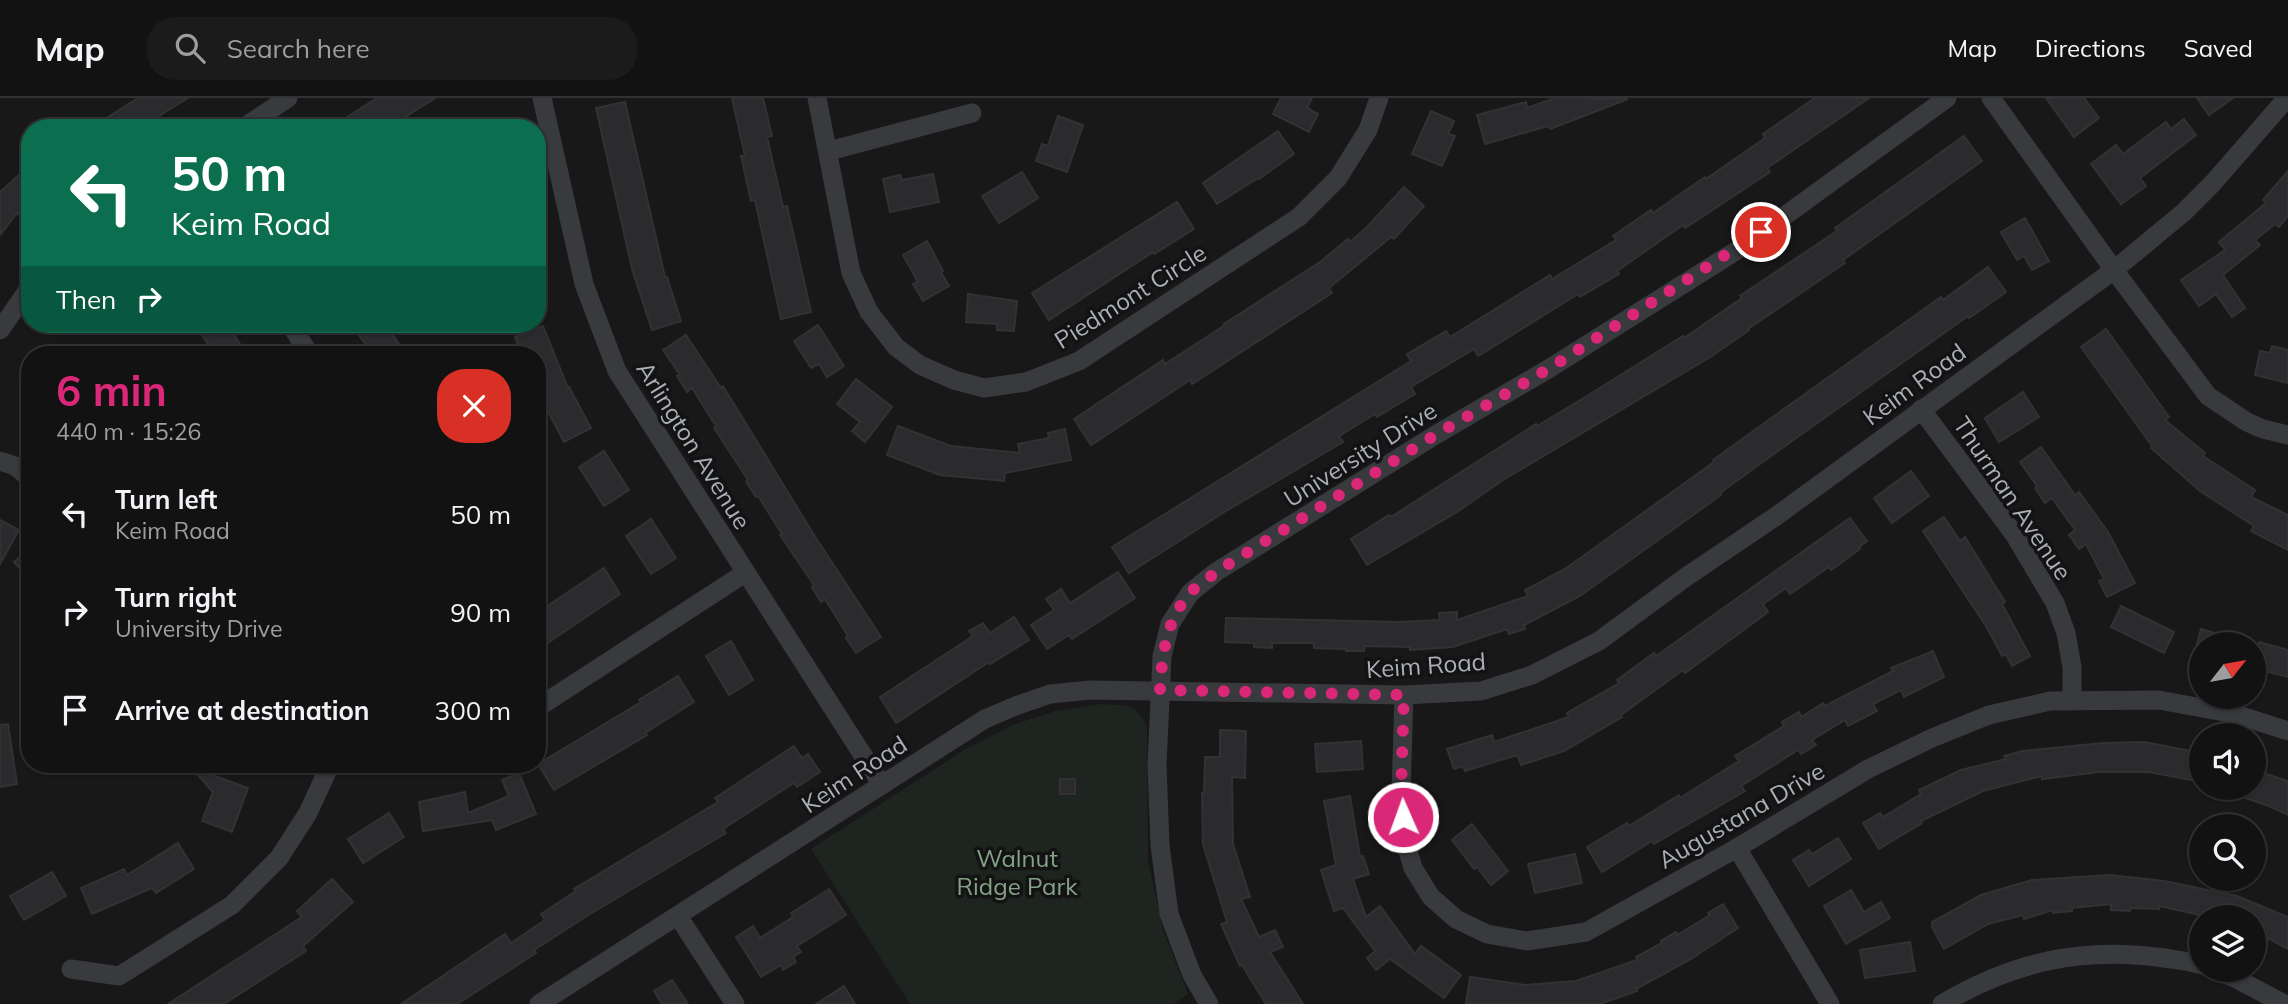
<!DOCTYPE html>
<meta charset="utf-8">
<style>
body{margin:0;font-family:Mulish,sans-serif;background:#1b1b1c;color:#f1f3f6;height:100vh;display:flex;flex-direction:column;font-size:26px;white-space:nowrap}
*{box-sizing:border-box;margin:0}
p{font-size:23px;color:#9c9ea0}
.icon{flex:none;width:38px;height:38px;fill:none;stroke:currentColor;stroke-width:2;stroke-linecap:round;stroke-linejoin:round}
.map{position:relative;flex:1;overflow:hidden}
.drawer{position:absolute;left:21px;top:248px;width:525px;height:427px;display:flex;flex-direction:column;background:#121213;border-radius:28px;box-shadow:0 2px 5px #0004,0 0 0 2px #313233}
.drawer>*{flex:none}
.guide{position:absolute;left:21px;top:21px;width:525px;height:214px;border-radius:28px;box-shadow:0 2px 5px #0004,0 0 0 2px #313233;background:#0b6e4f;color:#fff;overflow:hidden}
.needle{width:46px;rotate:59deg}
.tools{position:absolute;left:2189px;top:534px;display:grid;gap:14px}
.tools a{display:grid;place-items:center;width:77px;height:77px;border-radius:50%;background:#121213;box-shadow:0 2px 5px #0004,0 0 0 2px #313233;font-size:35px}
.pin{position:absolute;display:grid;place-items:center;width:60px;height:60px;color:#fff;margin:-30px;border:4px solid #fff;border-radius:50%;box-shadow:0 2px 7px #0007}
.me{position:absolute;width:77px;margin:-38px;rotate:358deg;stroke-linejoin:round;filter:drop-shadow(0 0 5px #0008)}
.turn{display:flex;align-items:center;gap:24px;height:147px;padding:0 35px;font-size:32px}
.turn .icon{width:91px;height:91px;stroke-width:2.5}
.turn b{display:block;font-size:49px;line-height:60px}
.then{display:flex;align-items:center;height:66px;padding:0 35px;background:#0003;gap:14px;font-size:26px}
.round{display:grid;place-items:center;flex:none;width:74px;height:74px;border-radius:28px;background:#1b1b1c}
.overview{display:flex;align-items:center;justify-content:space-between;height:119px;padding:0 35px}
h1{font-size:42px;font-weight:700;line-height:52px;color:#db2777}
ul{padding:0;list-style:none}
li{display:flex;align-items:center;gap:21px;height:98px;padding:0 35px}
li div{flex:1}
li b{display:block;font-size:26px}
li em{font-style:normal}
header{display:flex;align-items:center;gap:42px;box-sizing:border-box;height:98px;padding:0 35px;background:#121213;border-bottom:2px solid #313233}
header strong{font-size:33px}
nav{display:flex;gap:38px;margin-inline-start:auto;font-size:24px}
.search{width:490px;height:63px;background:#1b1b1c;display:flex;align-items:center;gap:18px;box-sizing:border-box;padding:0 24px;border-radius:28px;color:#9c9ea0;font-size:26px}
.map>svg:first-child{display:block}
.green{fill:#1e241f}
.building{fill:#2b2b2d;stroke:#323235;stroke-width:2}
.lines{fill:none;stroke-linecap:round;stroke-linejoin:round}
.street{stroke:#393a3e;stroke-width:19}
.route{stroke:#db2777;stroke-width:12;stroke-dasharray:0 21.6}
.labels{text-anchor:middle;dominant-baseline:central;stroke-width:7;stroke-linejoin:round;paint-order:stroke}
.street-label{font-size:24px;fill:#abafb8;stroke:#131314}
.park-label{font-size:24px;fill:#83a286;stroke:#131314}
</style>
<header>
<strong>Map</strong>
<div class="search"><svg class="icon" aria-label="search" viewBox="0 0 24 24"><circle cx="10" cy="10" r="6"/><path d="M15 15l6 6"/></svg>Search here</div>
<nav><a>Map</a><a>Directions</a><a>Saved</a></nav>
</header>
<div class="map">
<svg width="2288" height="906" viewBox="0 0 2288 906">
<rect width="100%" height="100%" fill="#181819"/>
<path class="green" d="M1101,606C1126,608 1137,604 1147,630L1148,762L1163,832L1188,896L1173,906H910L811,751L964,652L1015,626L1056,613Z"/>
<g class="building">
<path d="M138,0H188L159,18L161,22L149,30H91Z"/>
<path d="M377,0H435L388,30H330Z"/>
<path d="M732,0H763L772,38L767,39L783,109L787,108L811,214L781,221L755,102L751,103L741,58H745Z"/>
<path d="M1281,0H1312L1307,10L1318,16L1309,34L1273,16Z"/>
<path d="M1555,0L1628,1L1550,31L1548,28L1485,46L1477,17L1526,4L1527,10Z"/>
<path d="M1815,0H1869L1767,70L1770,74L1685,130L1683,127L1617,173L1619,176L1580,199L1578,196L1478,258L1474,251L1411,289L1415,296L1377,319L1375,316L1339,338L1343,344L1226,413L1129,475L1112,449L1411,263L1407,256L1446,233L1450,239L1550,177L1552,181L1616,142L1613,138L1651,112L1653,115L1705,79L1706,81L1765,40L1763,36Z"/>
<path d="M2046,0H2084L2099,20L2074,39Z"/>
<path d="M2197,0H2233L2209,17Z"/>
<path d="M625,4L665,179H667L681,223L652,232L632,171L596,10Z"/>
<path d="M1431,13L1454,23L1448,36L1455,38L1442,68L1412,56Z"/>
<path d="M1058,18L1083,27L1067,74L1036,63L1042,46L1048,48Z"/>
<path d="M2184,21L2196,37L2140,80L2146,88L2121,106L2091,66L2116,47L2123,56L2166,24L2171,31Z"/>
<path d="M1278,33L1294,56L1259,81L1258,80L1217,106L1203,85Z"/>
<path d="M1964,38L1982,63L1843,162L1845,165L1748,231L1749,232L1712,258L1503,382L1457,414L1367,467L1351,441L1389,417L1391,419L1536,326L1537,328L1587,298L1683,238L1684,240L1742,200L1740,198L1837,133L1835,130Z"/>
<path d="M30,67V111L21,119L17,115L0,137V94Z"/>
<path d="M2288,73V118L2279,129L2275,126L2255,142L2260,147L2223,177L2245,210L2232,219L2216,196L2199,208L2181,182L2225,152L2219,144L2266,105L2263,102Z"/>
<path d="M1022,74L1038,100L999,125L982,98Z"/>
<path d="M933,76L939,104L890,114L883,81L900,77L902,82Z"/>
<path d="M1404,89L1424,108L1394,141L1391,139L1329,190L1332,195L1192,286L1190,282L1091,347L1074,321L1163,262L1165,266L1225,227L1224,226L1320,164L1348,141L1350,144L1366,130Z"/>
<path d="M1177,104L1194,131L1154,156L1153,154L1049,222L1032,195Z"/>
<path d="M2025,120L2049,163L2032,172L2024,158L2017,162L2001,134Z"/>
<path d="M927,143L943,173L941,174L949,188L923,203L913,186L918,184L903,157Z"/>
<path d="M1988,169L2006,194L1969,220L1968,218L1778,353L1720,395L1721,397L1580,498L1524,527L1525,531L1509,536L1507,531L1453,549L1410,552V549L1365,548L1364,553H1346V551L1314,550V545H1272V550L1254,549V545L1225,544L1226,520L1398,524L1440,522L1439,515L1457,514V522L1528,498L1525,492L1565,471L1714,364L1713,362L1749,336L1941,199L1943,202Z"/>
<path d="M968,196L1017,203L1014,233L997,232V226L966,224Z"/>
<path d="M195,226H227L247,257H215Z"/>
<path d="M350,226H386L406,257H374Z"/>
<path d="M818,227L844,268L827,279L819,266L811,270L794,243Z"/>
<path d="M543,228L568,290L569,289L591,330L564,344L537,293V257H522L515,239Z"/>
<path d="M2106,231L2169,319L2165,322L2205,355L2203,358L2255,392L2251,399L2288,417V452L2251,433L2254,428L2200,393L2151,350L2152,348L2081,249Z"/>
<path d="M686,237L721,290L723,288L814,437L881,539L856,555L846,540L848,538L825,501L821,504L812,489L814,487L780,437L782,436L758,398L756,399L746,384L748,382L714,330L716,328L692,290L687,294L677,278L680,277L663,252Z"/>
<path d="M2272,248L2288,252V285L2255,277L2260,253L2270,255Z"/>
<path d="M856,281L892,309L865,344L852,333L860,324L837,306Z"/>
<path d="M2023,294L2039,319L1999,344L1985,320Z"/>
<path d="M898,328L951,348L1020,355L1018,346L1049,340L1048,335L1065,331L1071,362L1005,375L1004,383L940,377L887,357Z"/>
<path d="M2041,349L2075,397L2079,394L2108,434L2135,485L2107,499L2099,483L2104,481L2086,446L2079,451L2069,437L2075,432L2052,400L2045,405L2035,390L2037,388L2020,364Z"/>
<path d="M604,353L629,392L604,408L579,369Z"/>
<path d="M1911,373L1929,398L1892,425L1874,400Z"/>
<path d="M1944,419L1960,443L1965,439L2005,504L2002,506L2030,558L2012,568L2006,556L2002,558L1986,528L1923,433Z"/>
<path d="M1850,420L1867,443L1859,449L1860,451L1831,472L1829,469L1790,496L1786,490L1763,506L1768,514L1685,575L1683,572L1621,617L1622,619L1564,653L1521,667L1517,657L1465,673L1463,668L1454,671L1447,651L1492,637L1494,644L1569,619L1567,615L1619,585L1617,582L1654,555L1656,558Z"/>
<path d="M651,421L676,460L651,476L626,438Z"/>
<path d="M0,422L19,432L0,466Z"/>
<path d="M30,451V483L14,464Z"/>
<path d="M604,470L620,496L537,552V515Z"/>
<path d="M1118,474L1135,500L1072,541L1069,537L1047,551L1031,527L1054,512L1046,501L1061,491L1070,505Z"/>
<path d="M2121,508L2174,534L2164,555L2111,529Z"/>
<path d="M1014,519L1029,542L990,566L989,564L896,625L880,599L973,538L969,533L983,525L990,535Z"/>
<path d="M2201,531L2240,542L2239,546H2197Z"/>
<path d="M731,543L753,582L729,597L706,558Z"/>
<path d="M2259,544L2288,552V579L2254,570Z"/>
<path d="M1933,553L1944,579L1904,599L1901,592L1873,606L1877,613L1848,628L1845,622L1812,642L1816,647L1801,656L1798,652L1741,688L1745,693L1654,746L1652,743L1602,774L1587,749L1627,725L1629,728L1679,697L1680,700L1739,663L1735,658L1784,628L1782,624L1799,614L1801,619L1823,605L1825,608L1893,573L1891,570Z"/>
<path d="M678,578L694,604L645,635L647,637L554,692L538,666L641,604L639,602Z"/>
<path d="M8,626L17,686L0,689V627Z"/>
<path d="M1220,632L1246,633L1245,680L1232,679L1233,746L1250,799L1241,801L1259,839L1275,832L1283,849L1270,854L1303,906H1266L1242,867L1240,868L1221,826L1227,824L1203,746L1202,695H1204L1205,659H1220Z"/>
<path d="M1361,643L1363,671L1317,674L1315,646Z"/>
<path d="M2144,644L2202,655V684L2149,674H2099L2042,681V678L1983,693L1921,723L1922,725L1879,751L1863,725L1880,715L1883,719L1921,696L1919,692L1961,672L2006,661L2004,658L2022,653L2103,645Z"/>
<path d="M794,648L802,660L808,656L820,674L797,689L794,685L769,701L723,731L726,735L590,816L534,852L536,855L457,906H401L505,836L511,845L545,822L541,816L576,793L574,791L718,704L715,700Z"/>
<path d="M191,669L248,690L232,734L202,723L213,694Z"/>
<path d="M2254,672L2288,683V717L2269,708L2223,692V690H2254Z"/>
<path d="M519,675L536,716L496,732L492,722L423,733L419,704L465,694L468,715L509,698L502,682Z"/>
<rect x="1060" y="681" width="15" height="15"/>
<path d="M1350,698L1360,759L1363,758L1369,776L1353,781L1366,819L1380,808L1415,856L1421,848L1461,877L1444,900L1390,861L1376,872L1367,860L1375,853L1343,810L1334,813L1321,772L1336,767L1324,703Z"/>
<path d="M389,715L404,739L363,765L348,741Z"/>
<path d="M1472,726L1508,773L1491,787L1477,769L1474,771L1452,742Z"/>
<path d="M1838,740L1851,761L1809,788L1793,762L1809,752L1812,756Z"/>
<path d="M178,745L194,771L156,795L152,790L92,816L81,790L124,771L127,777Z"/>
<path d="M1575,756L1582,785L1535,795L1528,766Z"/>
<path d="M52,774L66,798L24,822L10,798Z"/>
<path d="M2110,777L2164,783L2237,798L2288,819V851L2268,840L2267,843L2254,838V819H2199L2200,817L2159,808V811L2131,810L2130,813L2111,812V806L2072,810V813L2053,815V812L2024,821L2023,817L1988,826L1944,851L1932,829V824L1981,797L2032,782Z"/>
<path d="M332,781L353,804L303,848L306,853L224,906H168L302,819L297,813Z"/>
<path d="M829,791L846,817L797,848L801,854L793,859L796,864L783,872L781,867L761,879L736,839L753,828L760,840L793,819L791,815Z"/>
<path d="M1851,792L1864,814L1881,804L1890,820L1846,846L1824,808Z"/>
<path d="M1723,806L1738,830L1691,861L1636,891L1637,893L1600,906H1466L1470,879L1525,887L1576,883L1637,862L1636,859L1662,845L1661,843L1676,834L1677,837L1710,817L1708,815Z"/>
<path d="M1910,844L1915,873L1865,880L1860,852Z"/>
<path d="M672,882L688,906H662L654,893Z"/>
<path d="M844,888L855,906H816Z"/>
</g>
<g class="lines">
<g class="street">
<path d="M542,0L584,186L617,273L882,687"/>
<path d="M817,0L851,175L869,214L896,249L920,267L954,282L984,290L1026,284L1079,263L1299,119L1338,80L1368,32L1379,0"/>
<path d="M1991,0L2114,172L2208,298L2247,324L2263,331L2288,337"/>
<path d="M243,30L288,0"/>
<path d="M829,53L972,15"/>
<path d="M290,226L310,257"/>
<path d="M0,232L30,189"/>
<path d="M1921,311L2014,436L2055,505L2066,535L2072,569V602"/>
<path d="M0,363L15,368L30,380"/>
<path d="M1404,597L1401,695L1405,743L1413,770L1431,799L1456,821L1487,836L1527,843L1586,834L1737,750L1868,671L1932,640L1989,617L2050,603L2159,602L2235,616L2288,633"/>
<path d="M537,610L745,475"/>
<path d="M1737,750L1830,906"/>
<path d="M678,818L735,906"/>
<path d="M71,871L119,878L232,807L279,760L308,715L330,667"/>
<path d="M2214,872L2233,879L2284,906"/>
<path d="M539,906L985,621L1018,607L1050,596L1090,592L1404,597L1481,593L1532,577L1599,543L1686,479L1775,419L2114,172L2184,114L2213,85L2287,0"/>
<path d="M1209,906L1192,877L1169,816L1160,747L1157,666L1162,558L1170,526L1190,495L1216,474L1437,336L1550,270L1739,151L1947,0"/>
<path d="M1942,906C2012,864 2083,848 2164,860C2177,862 2190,863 2202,867"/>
</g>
</g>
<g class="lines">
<path class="route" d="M1403,719L1401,695L1404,597L1160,592C1162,557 1166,522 1190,495C1197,487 1208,481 1216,474L1437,336L1550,270L1761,134"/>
</g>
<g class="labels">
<g class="street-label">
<text transform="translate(1130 198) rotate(-32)">Piedmont Circle</text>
<text transform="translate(1914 286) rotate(-36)">Keim Road</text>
<text transform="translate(694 347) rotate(58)">Arlington Avenue</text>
<text transform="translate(1360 356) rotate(-32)">University Drive</text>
<text transform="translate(2013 400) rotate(56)">Thurman Avenue</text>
<text transform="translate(1426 567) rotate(-4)">Keim Road</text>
<text transform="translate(854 676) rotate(-33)">Keim Road</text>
<text transform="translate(1741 717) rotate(-30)">Augustana Drive</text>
</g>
<g class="park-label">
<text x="1017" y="760">Walnut<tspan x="1017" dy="28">Ridge Park</tspan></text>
</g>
</g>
</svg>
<div class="tools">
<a><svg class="needle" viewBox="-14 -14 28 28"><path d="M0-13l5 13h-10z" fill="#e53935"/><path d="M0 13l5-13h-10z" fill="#9c9ea0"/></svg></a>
<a><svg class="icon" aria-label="sound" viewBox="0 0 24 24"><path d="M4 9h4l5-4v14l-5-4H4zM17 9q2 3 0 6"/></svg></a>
<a><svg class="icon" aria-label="search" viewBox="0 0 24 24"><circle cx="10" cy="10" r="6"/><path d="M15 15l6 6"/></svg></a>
<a><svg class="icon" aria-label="layers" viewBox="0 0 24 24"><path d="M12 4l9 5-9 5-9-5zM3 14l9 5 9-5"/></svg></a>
</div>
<div class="pin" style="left:1761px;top:134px;background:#d93025"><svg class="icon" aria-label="arrive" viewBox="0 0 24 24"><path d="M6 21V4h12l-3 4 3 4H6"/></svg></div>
<svg class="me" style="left:1403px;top:719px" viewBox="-20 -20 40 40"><circle r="17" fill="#db2777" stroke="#fff" stroke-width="3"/><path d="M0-11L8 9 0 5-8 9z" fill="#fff"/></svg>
<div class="guide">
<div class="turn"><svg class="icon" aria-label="left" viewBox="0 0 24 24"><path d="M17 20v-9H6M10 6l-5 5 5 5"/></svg><div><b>50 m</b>Keim Road</div></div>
<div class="then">Then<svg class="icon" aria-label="right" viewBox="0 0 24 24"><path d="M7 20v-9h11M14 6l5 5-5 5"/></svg></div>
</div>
<section class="drawer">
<div class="overview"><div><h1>6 min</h1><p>440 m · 15:26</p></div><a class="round" style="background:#d93025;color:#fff"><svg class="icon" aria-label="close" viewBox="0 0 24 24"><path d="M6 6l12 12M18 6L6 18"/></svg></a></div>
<ul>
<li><svg class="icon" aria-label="left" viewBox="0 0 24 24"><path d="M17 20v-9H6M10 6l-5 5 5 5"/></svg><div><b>Turn left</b><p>Keim Road</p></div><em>50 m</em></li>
<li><svg class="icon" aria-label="right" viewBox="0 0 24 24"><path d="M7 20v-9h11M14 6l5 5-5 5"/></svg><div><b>Turn right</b><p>University Drive</p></div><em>90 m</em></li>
<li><svg class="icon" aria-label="arrive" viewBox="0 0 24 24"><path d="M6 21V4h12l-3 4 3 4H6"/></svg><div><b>Arrive at destination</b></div><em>300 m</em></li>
</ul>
</section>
</div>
